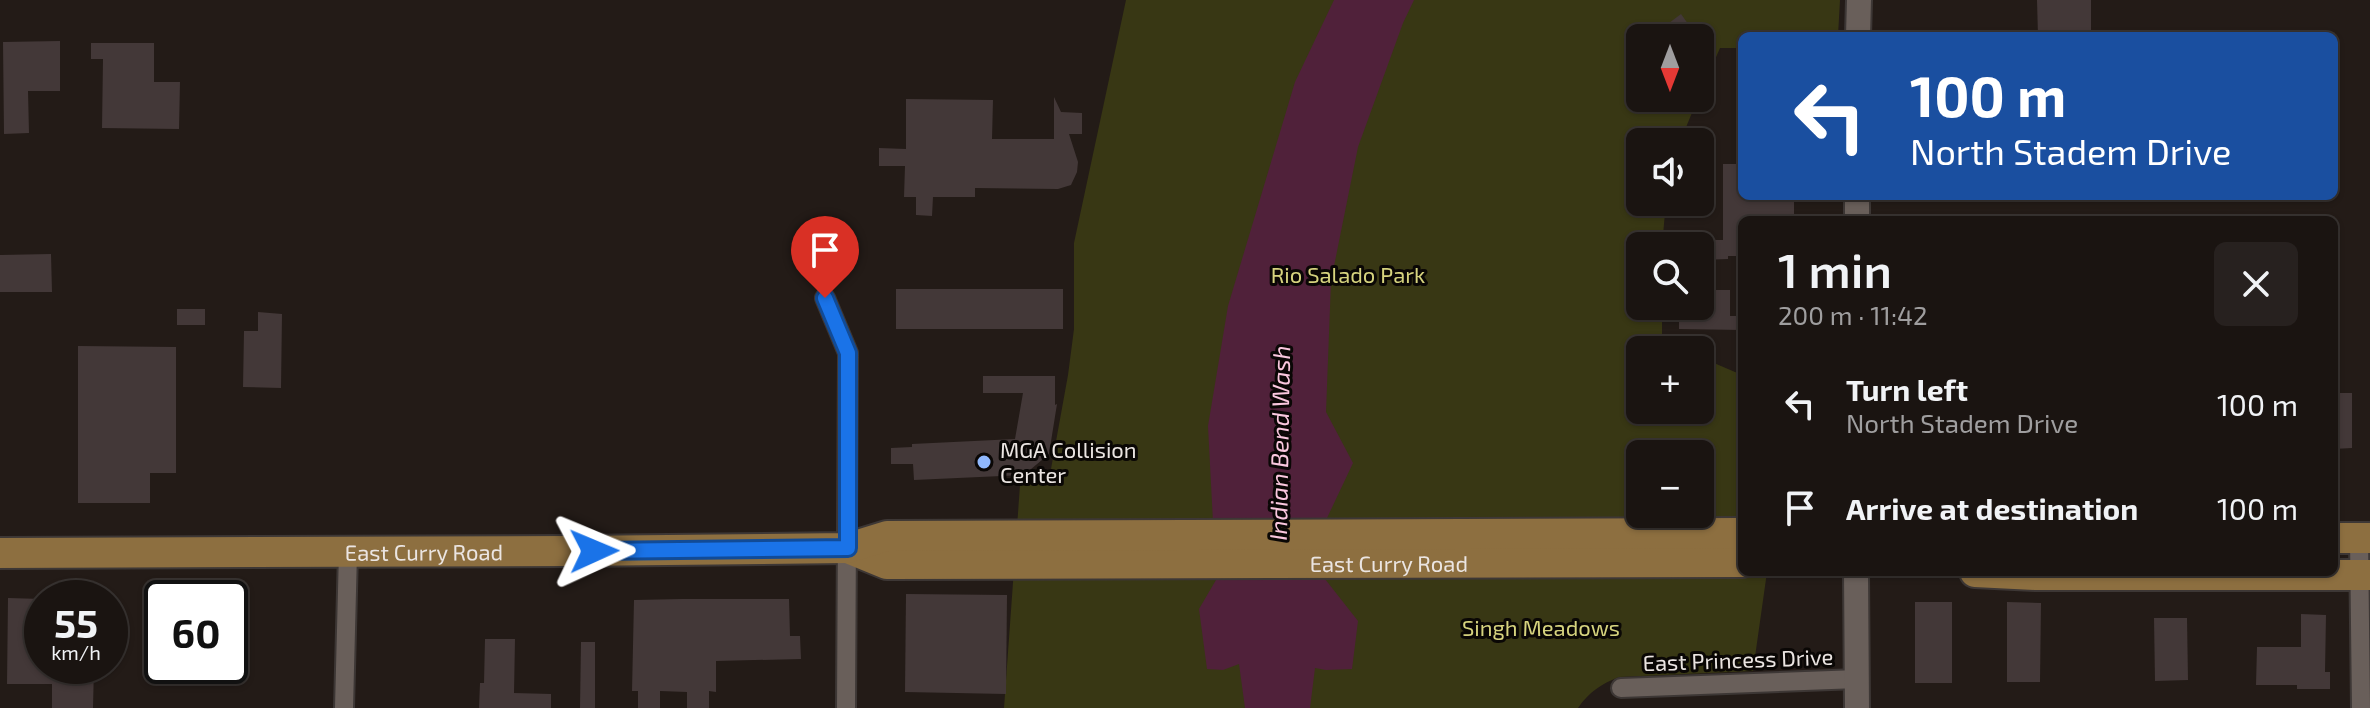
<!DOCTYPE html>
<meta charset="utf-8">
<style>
body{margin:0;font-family:"Exo 2",sans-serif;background:#27211f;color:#f1f3f6;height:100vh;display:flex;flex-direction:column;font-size:30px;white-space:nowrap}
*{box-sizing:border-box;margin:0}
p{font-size:26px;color:#9f9e9f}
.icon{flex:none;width:44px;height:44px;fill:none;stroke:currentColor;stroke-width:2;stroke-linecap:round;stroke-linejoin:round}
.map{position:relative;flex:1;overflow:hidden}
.details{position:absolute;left:1738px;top:216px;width:600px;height:360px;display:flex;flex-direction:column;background:#1a1411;border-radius:12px;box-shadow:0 2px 6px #0004,0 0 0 2px #383331}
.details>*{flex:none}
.top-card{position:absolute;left:1738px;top:32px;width:600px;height:168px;border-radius:12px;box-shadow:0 2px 6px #0004,0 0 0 2px #383331;background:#1a4fa0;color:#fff;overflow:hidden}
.needle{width:52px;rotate:180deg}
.fabs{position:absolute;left:1626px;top:24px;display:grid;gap:16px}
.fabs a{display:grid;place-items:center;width:88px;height:88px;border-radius:12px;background:#1a1411;box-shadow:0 2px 6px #0004,0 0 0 2px #383331;font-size:40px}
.speed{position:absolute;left:24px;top:580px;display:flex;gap:16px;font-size:40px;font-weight:700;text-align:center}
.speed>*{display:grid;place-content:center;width:104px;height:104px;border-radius:50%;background:#1a1411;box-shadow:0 2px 6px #0004,0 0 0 2px #383331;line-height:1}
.speed small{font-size:20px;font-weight:400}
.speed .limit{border:4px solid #111;border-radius:12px;background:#fff;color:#111}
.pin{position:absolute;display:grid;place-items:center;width:68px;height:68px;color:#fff;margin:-82px -34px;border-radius:50% 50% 50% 0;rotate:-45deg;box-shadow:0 0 8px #0007}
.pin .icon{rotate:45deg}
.me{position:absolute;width:88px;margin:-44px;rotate:89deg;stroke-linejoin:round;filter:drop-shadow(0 0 6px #0008)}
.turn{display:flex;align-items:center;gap:28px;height:168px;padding:0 40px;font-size:36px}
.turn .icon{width:104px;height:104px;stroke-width:2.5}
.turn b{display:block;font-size:56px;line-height:68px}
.round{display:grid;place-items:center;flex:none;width:84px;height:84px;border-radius:12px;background:#27211f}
.overview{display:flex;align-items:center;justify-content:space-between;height:136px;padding:0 40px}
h1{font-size:48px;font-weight:600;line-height:60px}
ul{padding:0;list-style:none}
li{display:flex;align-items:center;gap:24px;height:104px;padding:0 40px}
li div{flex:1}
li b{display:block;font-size:30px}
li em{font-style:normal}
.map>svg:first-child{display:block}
.green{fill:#383714;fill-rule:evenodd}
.water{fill:#50213a}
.building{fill:#433838}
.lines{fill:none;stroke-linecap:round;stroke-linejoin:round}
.minor-casing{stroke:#3d3735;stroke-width:22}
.tertiary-casing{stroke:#3d3735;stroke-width:28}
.primary-casing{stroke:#3d3735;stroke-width:34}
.minor{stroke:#695f5a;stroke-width:18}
.tertiary{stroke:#695f5a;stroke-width:24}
.primary{stroke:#8d6f40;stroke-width:30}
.route-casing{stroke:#114b97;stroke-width:20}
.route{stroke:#1a73e8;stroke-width:14}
.poi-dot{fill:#90b8fd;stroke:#0a0705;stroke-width:3}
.labels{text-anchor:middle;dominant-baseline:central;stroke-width:6;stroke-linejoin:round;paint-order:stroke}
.park-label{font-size:22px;fill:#d6d37e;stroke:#0a0705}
.poi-label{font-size:22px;fill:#ebe5e2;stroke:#0a0705;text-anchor:start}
.street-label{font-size:22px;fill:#ebe5e2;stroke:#0a0705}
.water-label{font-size:24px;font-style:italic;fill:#fac7de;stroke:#0a0705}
</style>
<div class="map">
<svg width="2370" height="708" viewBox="0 0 2370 708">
<rect width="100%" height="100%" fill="#231b17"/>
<path class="green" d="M1126,0H1840L1838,36H1742V48H1720L1700,94V38H1640V98H1698L1680,142H1640V202H1666L1662,246H1640V306H1662V341L1683,350H1640V410H1700V357L1742,375V572H1767L1753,671L1619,677C1601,684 1589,692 1578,708H1004L1020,485L1051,469L1068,375L1074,329V243ZM1640,454H1700V514H1640Z"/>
<path class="water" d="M1334,0H1414L1403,23L1358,147L1331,281L1326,412L1353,463L1327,518L1325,579L1358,621L1352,669L1326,670L1315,668L1310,708H1245L1239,664L1223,670L1207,669L1199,609L1216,580L1208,426L1228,306L1295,82Z"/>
<g class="building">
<path d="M2037,0H2091V36H2038Z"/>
<path d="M1681,14L1691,28L1679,37L1669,23Z"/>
<path d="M60,41V91H28L29,133L4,134L3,42Z"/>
<path d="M91,43H154V82H180L179,129L102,128L103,59H91Z"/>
<path d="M1054,97L1061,112L1082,113V134H1069L1078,162L1077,172L1071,185L1058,189L975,188V197H933L932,216L916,215V197H904L905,166H879V148L906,149V99L993,100L992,139H1054Z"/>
<path d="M1723,164H1742V196H1794V220H1742V256H1728V259L1700,260V240H1723Z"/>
<path d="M51,254L52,292H0V255Z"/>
<rect x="896" y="289" width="167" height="40"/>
<path d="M1700,290H1730V316H1742V330L1679,329V306H1700Z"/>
<rect x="177" y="309" width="28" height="16"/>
<path d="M258,312L282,314L281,388L243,387L244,331H258Z"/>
<path d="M78,346L176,347V473H150V503H78Z"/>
<path d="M983,376H1055V405L1057,404L1049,454L1024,475L914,480L913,464H891V448L912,447V444L1015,439L1023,393H983Z"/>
<path d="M2334,393H2352V448L2334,449Z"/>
<path d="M906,594L1007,595L1006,694L905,692Z"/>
<path d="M8,598L42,599V666H94L93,708H52V684H7Z"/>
<path d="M682,599H789L790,636H800L801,659L716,661V692L709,691V708H687V692L660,691V708H638V691H632L634,600Z"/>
<rect x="1915" y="602" width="37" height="81"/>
<path d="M2007,602L2041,603L2040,682H2007Z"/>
<path d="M2301,614L2326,615L2325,672H2330V689H2297V685H2256L2257,647H2301Z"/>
<path d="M2154,618H2187L2188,680L2155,681Z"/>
<path d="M485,639H515L514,693L551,694V708H479L480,683H484Z"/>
<path d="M581,642H595V708H580Z"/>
</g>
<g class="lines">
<defs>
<g id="minor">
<path d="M825,298L848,353L846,708"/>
<path d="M2359,538L2361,708"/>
<path d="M1621,688L1858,679"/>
<path d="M344,708L348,552"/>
</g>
<g id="tertiary">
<path d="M1858,36L1859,0"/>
<path d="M1857,220V196"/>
<path d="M1856,572L1857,708"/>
</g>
<g id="primary">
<path d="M2334,538H2370"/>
<path id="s1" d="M848,548L887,564L1742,562"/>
<path id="s2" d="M0,553L572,551L848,548L887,536L1742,533"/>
<path d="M1975,572L2035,575H2370"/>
</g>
</defs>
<use href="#minor" class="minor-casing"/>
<use href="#tertiary" class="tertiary-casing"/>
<use href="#primary" class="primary-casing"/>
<use href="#minor" class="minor"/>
<use href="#tertiary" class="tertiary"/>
<use href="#primary" class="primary"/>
</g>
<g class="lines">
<defs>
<path id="route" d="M594,551L848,548V353L825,298"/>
</defs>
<use href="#route" class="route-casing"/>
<use href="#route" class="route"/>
</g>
<circle class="poi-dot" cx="984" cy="462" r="8"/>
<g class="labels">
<g class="park-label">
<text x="1348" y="274">Rio Salado Park</text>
<text x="1541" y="627">Singh Meadows</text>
</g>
<g class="poi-label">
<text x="1000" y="449">MGA Collision<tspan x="1000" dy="25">Center</tspan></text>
</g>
<g class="street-label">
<text stroke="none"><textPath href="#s2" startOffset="424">East Curry Road</textPath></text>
<text stroke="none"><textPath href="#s1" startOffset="544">East Curry Road</textPath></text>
<text transform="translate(1738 659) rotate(-2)">East Princess Drive</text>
</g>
<g class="water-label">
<text transform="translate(1279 443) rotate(-89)">Indian Bend Wash</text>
</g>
</g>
</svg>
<div class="fabs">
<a><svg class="needle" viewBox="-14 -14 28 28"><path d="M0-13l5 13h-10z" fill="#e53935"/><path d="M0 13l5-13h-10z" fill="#9f9e9f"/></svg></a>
<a><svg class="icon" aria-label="sound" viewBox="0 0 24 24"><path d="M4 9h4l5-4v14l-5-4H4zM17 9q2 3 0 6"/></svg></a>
<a><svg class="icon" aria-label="search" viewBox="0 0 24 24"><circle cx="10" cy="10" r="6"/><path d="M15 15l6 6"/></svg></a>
<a>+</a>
<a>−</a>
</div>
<div class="speed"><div>55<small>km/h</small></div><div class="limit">60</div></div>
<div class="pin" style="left:825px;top:298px;background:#d93025"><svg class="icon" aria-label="arrive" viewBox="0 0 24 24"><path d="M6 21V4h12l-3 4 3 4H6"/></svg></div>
<svg class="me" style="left:594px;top:551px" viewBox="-20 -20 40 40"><path d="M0-17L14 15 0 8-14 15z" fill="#1a73e8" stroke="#fff" stroke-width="4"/></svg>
<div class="top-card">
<div class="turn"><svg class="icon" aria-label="left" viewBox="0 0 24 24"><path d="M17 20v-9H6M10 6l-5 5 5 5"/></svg><div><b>100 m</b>North Stadem Drive</div></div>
</div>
<section class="details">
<div class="overview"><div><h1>1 min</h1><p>200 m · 11:42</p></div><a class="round"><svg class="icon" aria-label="close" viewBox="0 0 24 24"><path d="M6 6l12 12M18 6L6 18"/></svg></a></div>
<ul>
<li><svg class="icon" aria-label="left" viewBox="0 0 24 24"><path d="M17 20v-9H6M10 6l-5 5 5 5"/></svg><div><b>Turn left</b><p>North Stadem Drive</p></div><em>100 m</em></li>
<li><svg class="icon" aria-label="arrive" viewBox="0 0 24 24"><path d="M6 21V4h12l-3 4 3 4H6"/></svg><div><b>Arrive at destination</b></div><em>100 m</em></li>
</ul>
</section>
</div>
